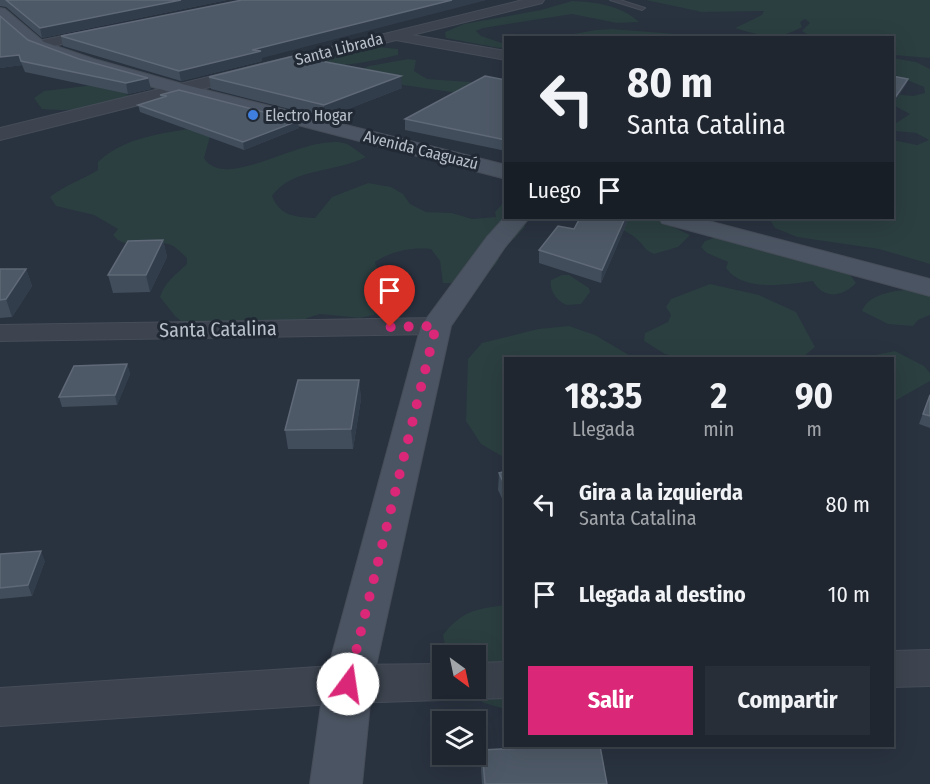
<!DOCTYPE html>
<html lang="es">
<meta charset="utf-8">
<style>
body{margin:0;font-family:"Fira Sans Condensed",sans-serif;background:#272e37;color:#f1f3f6;height:100vh;display:flex;flex-direction:column;font-size:22px;white-space:nowrap}
*{box-sizing:border-box;margin:0}
p{font-size:20px;color:#a1a5aa}
.icon{flex:none;width:33px;height:33px;fill:none;stroke:currentColor;stroke-width:2;stroke-linecap:round;stroke-linejoin:round}
.map{position:relative;flex:1;overflow:hidden}
.panel{position:absolute;left:504px;top:357px;width:390px;height:390px;display:flex;flex-direction:column;background:#1f262f;border-radius:0px;box-shadow:0 6px 24px #0002,0 0 0 2px #3c434b}
.panel>*{flex:none}
.top-card{position:absolute;left:504px;top:36px;width:390px;height:183px;border-radius:0px;box-shadow:0 6px 24px #0002,0 0 0 2px #3c434b;background:#1f262f;color:#f1f3f6;overflow:hidden}
.needle{width:39px;rotate:147deg}
.tools{position:absolute;left:432px;top:645px;display:grid;gap:12px}
.tools a{display:grid;place-items:center;width:54px;height:54px;border-radius:0px;background:#1f262f;box-shadow:0 6px 24px #0002,0 0 0 2px #3c434b;font-size:30px}
.pin{position:absolute;display:grid;place-items:center;width:51px;height:51px;color:#fff;margin:-62px -26px;border-radius:50% 50% 50% 0;rotate:-45deg;box-shadow:0 0 6px #0007}
.pin .icon{rotate:45deg}
.me{position:absolute;width:66px;margin:-33px;rotate:14deg;stroke-linejoin:round;filter:drop-shadow(0 0 4px #0008)}
.turn{display:flex;align-items:center;gap:21px;height:126px;padding:0 24px;font-size:27px}
.turn .icon{width:78px;height:78px;stroke-width:2.5}
.turn b{display:block;font-size:42px;line-height:51px}
.then{display:flex;align-items:center;height:57px;padding:0 24px;background:#0003;gap:12px;font-size:22px}
.eta{display:flex;justify-content:space-evenly;align-items:center;height:102px;text-align:center}
.eta b{font-size:36px;font-weight:700;line-height:42px}
.button{display:flex;gap:12px;margin-top:auto;padding:12px 24px}
.button a{flex:1;height:69px;border-radius:0px;background:#db2777;color:#fff;font-size:24px;font-weight:700;line-height:69px;text-align:center}
.button a+a{background:#272e37;color:#f1f3f6}
ul{padding:0;list-style:none}
li{display:flex;align-items:center;gap:18px;height:90px;padding:0 24px}
li div{flex:1}
li b{display:block;font-size:22px}
li em{font-style:normal}
.map>svg:first-child{display:block}
.green{fill:#2b3e40}
.lines{fill:none;stroke-linecap:round;stroke-linejoin:round}
.lane-casing{stroke:#464d59;stroke-width:2}
.street-casing{stroke:#464d59;stroke-width:2}
.secondary-casing{stroke:#464d59;stroke-width:2}
.lane{fill:#3d444f;fill-rule:evenodd}
.street{fill:#3d444f;fill-rule:evenodd}
.secondary{fill:#4b5462;fill-rule:evenodd}
.wall{fill:#414d5b}
.shaded-wall{fill:#323d4b}
.building{fill:#4e5967;stroke:#5f6977;stroke-width:1.5}
.route{stroke:#db2777;stroke-width:10;stroke-dasharray:0 18}
.shop-dot{fill:#3f7fe0;stroke:#212935;stroke-width:2}
.labels{text-anchor:middle;dominant-baseline:central;stroke-width:6;stroke-linejoin:round;paint-order:stroke}
.far-street-label{font-size:16px;fill:#b9c0ca;stroke:#212935}
.far-poi-label{font-size:16px;fill:#b9c0ca;stroke:#212935;text-anchor:start}
.street-label{font-size:20px;fill:#b9c0ca;stroke:#212935}
</style>
<div class="map">
<svg width="930" height="784" viewBox="0 0 930 784">
<rect width="100%" height="100%" fill="#29323f"/>
<g class="green">
<path d="M646,0H930V58L893,55L892,38L812,37L802,31L810,23L805,19L800,22L802,27C778,41 761,36 735,28L762,15L764,11L702,12Z"/>
<path d="M572,1C595,2 621,5 639,22L617,23L572,14L483,28L476,31L481,36L505,44V47L499,48L446,38L445,32L464,24L541,10Z"/>
<path d="M612,29L676,34L700,37H556L596,30Z"/>
<path d="M369,46L398,49V55C378,59 333,72 317,60Z"/>
<path d="M893,58L916,62L930,69V264L879,249L797,237L775,228L769,218H892L893,140L917,145L929,140L916,133L895,131L893,125L910,114L893,105V94L913,96L925,93L924,87L893,74Z"/>
<path d="M408,59L416,60L414,71L427,79L485,83L458,93L382,82L358,71L369,66Z"/>
<path d="M102,84L114,87L130,96C104,109 71,112 42,109L34,98L44,91Z"/>
<path d="M206,126L211,133L204,158C226,194 308,130 347,144C353,147 360,153 366,157C336,173 293,167 272,196C280,216 295,217 315,218L332,197L368,183L391,187L403,194L410,204L426,212L452,213L472,219L496,217L495,212L505,201L506,218H523L525,227L515,238L496,253L499,259C490,278 462,284 443,283L440,261L431,249C412,247 391,251 375,262C379,280 395,281 409,289L406,297L373,315L360,318L320,314L307,318L299,325L286,330L256,338L212,339L191,330L175,316L160,297C164,283 176,274 187,264V258C181,253 176,246 168,244C150,240 126,252 113,235L118,229L94,215L56,206L50,197C65,185 82,180 98,170V162C126,135 169,133 206,126Z"/>
<path d="M588,218H654L690,235L678,247L654,254C643,249 644,245 637,239C625,228 603,223 588,218Z"/>
<path d="M714,238H731L847,270L856,283C843,297 823,300 813,281C789,284 743,293 726,268L728,262L707,253L701,247L705,241Z"/>
<path d="M562,275H569L589,288L590,292L581,304L567,305C557,301 549,291 551,280Z"/>
<path d="M710,284L759,295L796,312L815,347L802,358H679L665,354L644,341L645,333L668,322L671,315L666,307L671,299Z"/>
<path d="M930,289V315L918,320L913,326L888,324L862,311C870,289 911,289 930,289Z"/>
<path d="M569,326L595,335L634,358H506L505,458L481,444L466,421L468,359L482,343L538,329Z"/>
<path d="M895,351L924,366L930,373V381L893,402L892,358H860Z"/>
<path d="M505,605V709L484,703L465,689L476,688V656L447,655L443,635C462,611 475,609 505,605Z"/>
</g>
<g class="lines">
<defs>
<path id="lane" d="M610,0H620L645,8L642,10Z"/>
<g id="street">
<path d="M523,0H544L542,3L412,35L506,51V60L396,40L0,140V128Z"/>
<path d="M102,28L107,29L109,32L107,35L38,49L31,45L38,41Z"/>
<path d="M436,318L446,320L450,326L446,332L436,334L0,341V325Z"/>
<path d="M930,650V686L892,687V651Z"/>
<path d="M506,662V698L476,699L461,694L459,691L457,695L442,700L348,703L0,726V688L348,665L442,664V688H476V663Z"/>
</g>
<g id="secondary">
<path d="M0,8L5,9L44,42L94,59L186,85L506,165V179L174,93L82,67L32,48L0,20Z"/>
<path d="M506,216L529,218L505,247L451,326L372,684L362,784H310L324,684L421,326L487,237Z"/>
<path d="M659,218H697L930,279V296L662,223Z"/>
</g>
</defs>
<use href="#lane" class="lane-casing"/>
<use href="#street" class="street-casing"/>
<use href="#secondary" class="secondary-casing"/>
<use href="#lane" class="lane"/>
<use href="#street" class="street"/>
<use href="#secondary" class="secondary"/>
</g>
<g class="wall">
<path d="M0,0H227L42,38L6,7L0,6Z"/>
<path d="M61,36L262,58V61L181,81L63,46Z"/>
<path d="M28,40L79,59L148,78L151,89L128,94L25,72L22,65L0,68Z"/>
<path d="M209,77L402,88L325,118L211,89Z"/>
<path d="M506,80V151L405,130V119Z"/>
<path d="M160,95L299,128L244,150L140,112L138,105L161,98Z"/>
<path d="M580,218H629L601,283L539,263V250L574,229Z"/>
<path d="M163,240L167,257L150,292L113,293L108,275Z"/>
<path d="M0,269H26L32,286L12,317L0,318Z"/>
<path d="M127,364L130,374L117,405L62,407L59,397Z"/>
<path d="M359,380L361,399L353,449H288L285,430Z"/>
<path d="M930,394V428L919,424Z"/>
<path d="M506,471V507L498,490L499,473Z"/>
<path d="M0,554L45,561L32,596L0,599Z"/>
<path d="M482,750L607,784H482L481,770Z"/>
</g>
<g class="shaded-wall">
<path d="M181,0H227L42,38L40,28Z"/>
<path d="M452,0H487L262,58V61L181,81L179,71L252,50Z"/>
<path d="M19,55L22,65L0,68V57Z"/>
<path d="M401,76L402,88L325,118L324,105Z"/>
<path d="M148,78L151,89L128,94L126,83Z"/>
<path d="M908,79L906,85L892,106V102Z"/>
<path d="M298,121L299,128L244,150L243,142Z"/>
<path d="M625,218H629L601,283L602,270Z"/>
<path d="M163,240L167,257L150,292L146,275Z"/>
<path d="M26,269L32,286L12,317L6,299Z"/>
<path d="M127,364L130,374L117,405L115,395Z"/>
<path d="M359,380L361,399L353,449L351,429Z"/>
<path d="M41,551L45,561L32,596L28,585Z"/>
</g>
<g class="building">
<path d="M6,0H181L40,28Z"/>
<path d="M242,0H452L252,50L261,51L179,71L61,36Z"/>
<path d="M0,16L28,40L79,59L148,78L126,83L21,61L19,55L0,57Z"/>
<path d="M294,56L401,76L324,105L209,77Z"/>
<path d="M485,76L506,80V140L405,119Z"/>
<path d="M892,76L908,79L892,102Z"/>
<path d="M179,90L298,121L243,142L138,105L167,96L160,95Z"/>
<path d="M580,218H625L602,270L539,250L558,226L574,229Z"/>
<path d="M163,240L146,275H108L128,241Z"/>
<path d="M0,269H26L6,299L0,300Z"/>
<path d="M127,364L115,395L59,397L74,366Z"/>
<path d="M298,380H359L351,429L285,430Z"/>
<path d="M930,395V416L923,414Z"/>
<path d="M506,471V488L499,473Z"/>
<path d="M41,551L28,585L0,588V554Z"/>
<path d="M562,746H600L607,784H485L482,750Z"/>
</g>
<g class="lines">
<path class="route" d="M348,684L436,326L390,327"/>
</g>
<circle class="shop-dot" cx="253" cy="115" r="6"/>
<g class="labels">
<g class="far-street-label">
<text transform="translate(339 49) rotate(-14)">Santa Librada</text>
<text transform="translate(421 150) rotate(14)">Avenida Caaguazú</text>
</g>
<g class="far-poi-label">
<text x="265" y="115">Electro Hogar</text>
</g>
<g class="street-label">
<text transform="translate(218 329) rotate(-1)">Santa Catalina</text>
</g>
</g>
</svg>
<div class="tools">
<a><svg class="needle" viewBox="-14 -14 28 28"><path d="M0-13l5 13h-10z" fill="#e53935"/><path d="M0 13l5-13h-10z" fill="#a1a5aa"/></svg></a>
<a><svg class="icon" aria-label="layers" viewBox="0 0 24 24"><path d="M12 4l9 5-9 5-9-5zM3 14l9 5 9-5"/></svg></a>
</div>
<div class="pin" style="left:390px;top:327px;background:#d93025"><svg class="icon" aria-label="arrive" viewBox="0 0 24 24"><path d="M6 21V4h12l-3 4 3 4H6"/></svg></div>
<svg class="me" style="left:348px;top:684px" viewBox="-20 -20 40 40"><circle r="19" fill="#fff"/><path d="M0-13L10 11 0 6-10 11z" fill="#db2777"/></svg>
<div class="top-card">
<div class="turn"><svg class="icon" aria-label="left" viewBox="0 0 24 24"><path d="M17 20v-9H6M10 6l-5 5 5 5"/></svg><div><b>80 m</b>Santa Catalina</div></div>
<div class="then">Luego<svg class="icon" aria-label="arrive" viewBox="0 0 24 24"><path d="M6 21V4h12l-3 4 3 4H6"/></svg></div>
</div>
<section class="panel">
<div class="eta">
<div><b>18:35</b><p>Llegada</p></div>
<div><b>2</b><p>min</p></div>
<div><b>90</b><p>m</p></div>
</div>
<ul>
<li><svg class="icon" aria-label="left" viewBox="0 0 24 24"><path d="M17 20v-9H6M10 6l-5 5 5 5"/></svg><div><b>Gira a la izquierda</b><p>Santa Catalina</p></div><em>80 m</em></li>
<li><svg class="icon" aria-label="arrive" viewBox="0 0 24 24"><path d="M6 21V4h12l-3 4 3 4H6"/></svg><div><b>Llegada al destino</b></div><em>10 m</em></li>
</ul>
<div class="button"><a>Salir</a><a>Compartir</a></div>
</section>
</div>
